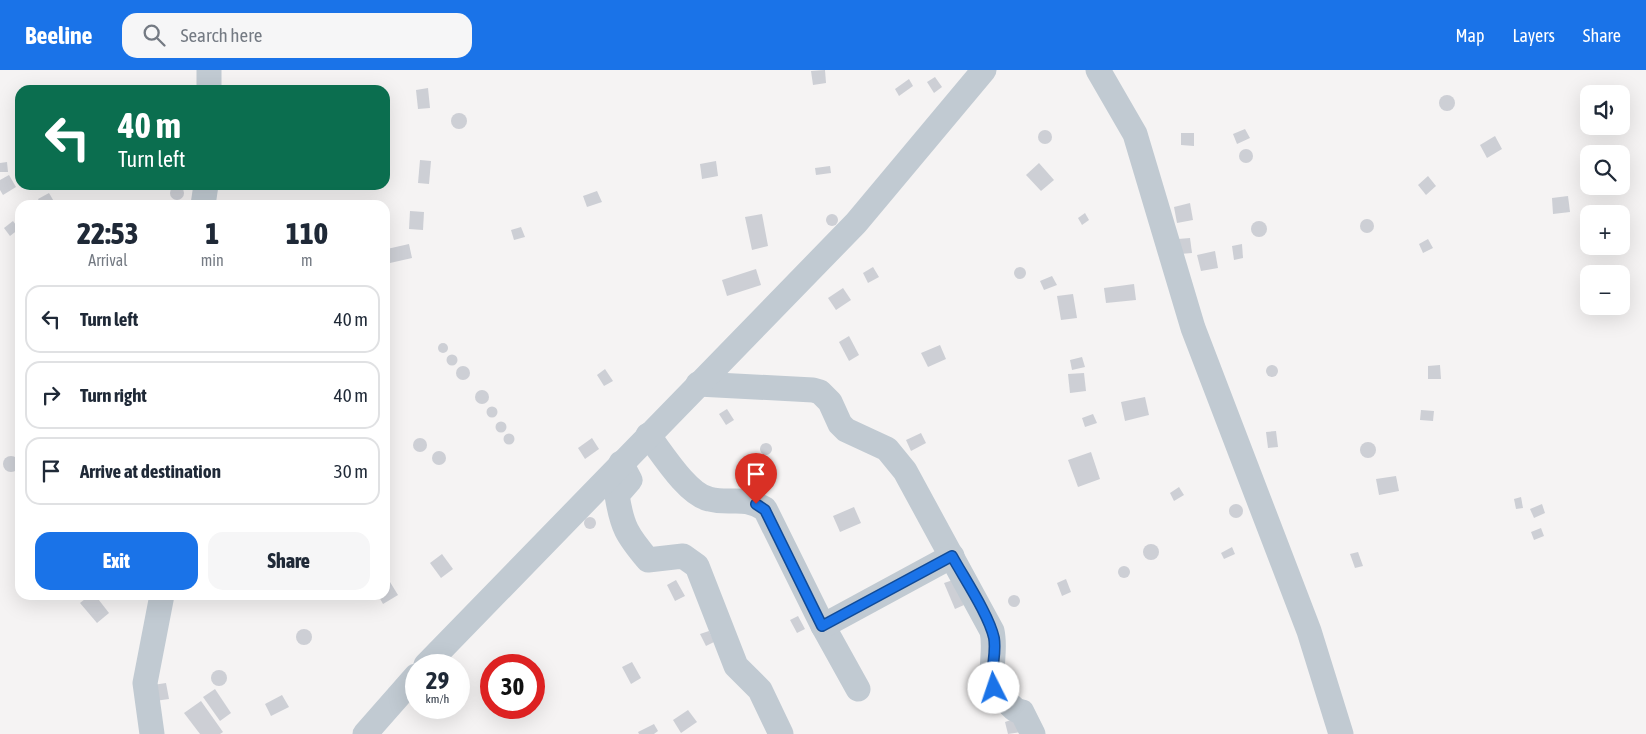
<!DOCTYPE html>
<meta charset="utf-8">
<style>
body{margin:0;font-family:"Asap Condensed",sans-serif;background:#f6f6f7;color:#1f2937;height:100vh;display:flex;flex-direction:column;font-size:19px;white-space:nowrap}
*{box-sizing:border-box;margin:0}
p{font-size:16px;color:#747a83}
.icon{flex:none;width:28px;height:28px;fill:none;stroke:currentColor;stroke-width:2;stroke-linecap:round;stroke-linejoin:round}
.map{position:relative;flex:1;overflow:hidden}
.sheet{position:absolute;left:15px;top:130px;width:375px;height:400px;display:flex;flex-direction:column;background:#fff;border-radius:15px;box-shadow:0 5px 20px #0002}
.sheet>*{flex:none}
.banner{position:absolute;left:15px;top:15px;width:375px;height:105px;border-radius:15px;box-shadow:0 5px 20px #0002;background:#0b6e4f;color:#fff;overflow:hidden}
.tools{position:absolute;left:1580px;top:15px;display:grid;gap:10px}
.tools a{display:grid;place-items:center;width:50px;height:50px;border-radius:10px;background:#fff;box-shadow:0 5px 20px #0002;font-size:25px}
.speed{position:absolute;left:405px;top:584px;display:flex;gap:10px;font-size:25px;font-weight:700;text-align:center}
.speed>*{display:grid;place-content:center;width:65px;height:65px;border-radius:50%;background:#fff;box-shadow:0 5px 20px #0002;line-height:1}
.speed small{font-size:12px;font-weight:400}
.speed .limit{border:8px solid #d22;background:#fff;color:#111}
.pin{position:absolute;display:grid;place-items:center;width:42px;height:42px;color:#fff;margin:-51px -21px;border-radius:50% 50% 50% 0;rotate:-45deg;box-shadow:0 0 5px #0007}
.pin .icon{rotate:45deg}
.me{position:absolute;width:55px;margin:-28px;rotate:356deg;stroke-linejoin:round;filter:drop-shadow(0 0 4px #0008)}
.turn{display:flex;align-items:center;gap:18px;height:105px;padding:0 20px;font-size:22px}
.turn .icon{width:65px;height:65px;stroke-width:2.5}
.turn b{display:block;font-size:35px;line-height:42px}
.eta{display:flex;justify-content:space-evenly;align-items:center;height:85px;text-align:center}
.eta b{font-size:30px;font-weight:800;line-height:35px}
.primary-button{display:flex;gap:10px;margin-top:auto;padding:10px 20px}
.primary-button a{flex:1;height:58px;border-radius:15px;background:#1a73e8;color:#fff;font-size:20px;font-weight:800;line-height:58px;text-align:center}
.primary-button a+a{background:#f6f6f7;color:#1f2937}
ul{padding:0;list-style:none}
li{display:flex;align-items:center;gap:15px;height:68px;margin:0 10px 8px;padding:0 10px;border:2px solid #e0e1e3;border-radius:15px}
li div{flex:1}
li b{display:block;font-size:19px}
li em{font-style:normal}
header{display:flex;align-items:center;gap:30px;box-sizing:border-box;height:70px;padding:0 25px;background:#1a73e8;color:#fff}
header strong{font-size:24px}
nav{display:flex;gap:28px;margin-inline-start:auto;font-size:18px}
.search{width:350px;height:45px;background:#f6f6f7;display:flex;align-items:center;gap:12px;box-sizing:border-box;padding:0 18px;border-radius:15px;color:#747a83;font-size:19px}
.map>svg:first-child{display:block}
.building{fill:#cdcfd5}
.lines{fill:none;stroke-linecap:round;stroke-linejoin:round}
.street{stroke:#c1cad2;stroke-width:25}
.route-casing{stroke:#114b97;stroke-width:12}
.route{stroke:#1a73e8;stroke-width:9}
</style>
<header>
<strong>Beeline</strong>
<div class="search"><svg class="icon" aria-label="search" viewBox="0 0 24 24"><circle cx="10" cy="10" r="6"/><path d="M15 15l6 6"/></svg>Search here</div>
<nav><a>Map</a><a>Layers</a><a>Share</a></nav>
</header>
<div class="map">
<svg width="1646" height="664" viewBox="0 0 1646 664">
<rect width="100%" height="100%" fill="#f5f3f3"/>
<g class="building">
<path d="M825,0L826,13L813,15L811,1Z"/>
<path d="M935,7L942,17L934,23L927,12Z"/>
<path d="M909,9L913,16L899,26L895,19Z"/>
<path d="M428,18L430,38L418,39L416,20Z"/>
<circle cx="1447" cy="33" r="8"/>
<circle cx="459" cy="51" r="8"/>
<path d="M1245,59L1250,68L1237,74L1233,64Z"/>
<circle cx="1045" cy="67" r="7"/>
<path d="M1181,63H1194V76L1181,75Z"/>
<path d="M1495,66L1502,79L1487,88L1480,75Z"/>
<circle cx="1246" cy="86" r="7"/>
<path d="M420,90L431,91L429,114L418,113Z"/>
<path d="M716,91L718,106L702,109L700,94Z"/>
<path d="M7,92L8,102H0V93Z"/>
<path d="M1039,93L1054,110L1041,121L1026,105Z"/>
<path d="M830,96L831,103L816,105L815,98Z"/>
<path d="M9,105L16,117L3,125L0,120V110Z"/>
<path d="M1428,106L1436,116L1426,125L1418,115Z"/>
<circle cx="177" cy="123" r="7"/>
<path d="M597,121L602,132L587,137L583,126Z"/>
<path d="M49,123L56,135H41L38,129Z"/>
<path d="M1568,126L1570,142L1553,144L1552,128Z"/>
<path d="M1190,133L1193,150L1177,153L1174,137Z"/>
<path d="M410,141L424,142L423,160L409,159Z"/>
<path d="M1085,143L1089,150L1082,155L1078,148Z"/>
<circle cx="832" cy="150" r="6"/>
<path d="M762,144L768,176L752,180L745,147Z"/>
<circle cx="1367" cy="156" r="7"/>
<circle cx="1259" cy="159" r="8"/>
<path d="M13,151L19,159L10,166L4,158Z"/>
<path d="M521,157L525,167L514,170L511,160Z"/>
<path d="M1190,168L1192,183L1180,184L1178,169Z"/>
<path d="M1428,169L1433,178L1423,183L1419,174Z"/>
<path d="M409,174L412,188L390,193L387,179Z"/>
<path d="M1242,174L1243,188L1234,190L1232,176Z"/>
<path d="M1215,181L1218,198L1201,201L1197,185Z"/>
<circle cx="1020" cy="203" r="6"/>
<path d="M873,197L879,207L868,213L863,203Z"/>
<path d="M756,199L761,215L727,226L722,210Z"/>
<path d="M1052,206L1057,215L1044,220L1040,211Z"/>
<path d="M1134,214L1136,230L1106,233L1104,218Z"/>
<path d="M843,218L851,230L836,240L828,228Z"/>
<path d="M1073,224L1077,248L1061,250L1057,226Z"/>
<path d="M849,266L859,285L849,291L839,272Z"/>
<circle cx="443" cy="278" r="5"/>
<path d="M940,275L946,289L928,297L921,283Z"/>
<circle cx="452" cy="290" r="5.5"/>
<path d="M1082,287L1085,297L1072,300L1070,290Z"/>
<path d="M1440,295L1441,309H1428V296Z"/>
<circle cx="1272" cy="301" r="6"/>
<circle cx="463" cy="303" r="7"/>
<path d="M605,299L613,311L604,316L597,305Z"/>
<path d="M1084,303L1086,321L1070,323L1068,304Z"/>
<circle cx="482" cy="327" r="7"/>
<path d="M1145,327L1149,345L1125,351L1121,332Z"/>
<circle cx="492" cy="342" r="5.5"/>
<path d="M727,339L734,350L726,355L719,344Z"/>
<path d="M1421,340L1434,341L1433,351L1420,350Z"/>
<path d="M1093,344L1097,353L1085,357L1082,348Z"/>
<circle cx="501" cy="357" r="5.5"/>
<path d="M1276,361L1278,377L1268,378L1266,362Z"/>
<path d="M921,363L926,373L911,381L906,370Z"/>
<circle cx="509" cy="369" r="5.5"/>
<circle cx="420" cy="375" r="7"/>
<path d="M592,368L599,379L585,389L578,378Z"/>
<circle cx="1368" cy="380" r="8"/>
<circle cx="766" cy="379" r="6"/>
<circle cx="439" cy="388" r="7"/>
<path d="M1091,382L1100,409L1078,417L1068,390Z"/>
<circle cx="11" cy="394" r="8"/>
<path d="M1396,406L1399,421L1379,425L1376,409Z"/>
<path d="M1179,417L1184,425L1174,431L1170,423Z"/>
<path d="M1521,427L1523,438L1516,439L1514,429Z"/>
<path d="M1542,434L1545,443L1534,448L1530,439Z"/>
<circle cx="1236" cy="441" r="7"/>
<path d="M854,437L861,453L840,462L833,446Z"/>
<circle cx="590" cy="453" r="6"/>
<path d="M1541,458L1544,466L1534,470L1531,462Z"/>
<circle cx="1151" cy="482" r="8"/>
<path d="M1232,477L1235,484L1224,489L1221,483Z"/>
<path d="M1358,482L1363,496L1355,498L1350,484Z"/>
<path d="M442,484L453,499L441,508L430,493Z"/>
<circle cx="1124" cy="502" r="6"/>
<path d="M1066,509L1071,522L1062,526L1057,513Z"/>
<path d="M676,510L685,526L675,531L667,515Z"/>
<path d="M953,510L964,535L955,539L944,513Z"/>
<path d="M390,512L398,525L383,534L378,525H385V515Z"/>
<circle cx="1014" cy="531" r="6"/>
<path d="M90,525H95L109,543L97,553L80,533Z"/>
<path d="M798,546L805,559L797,563L790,550Z"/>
<circle cx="304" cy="567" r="8"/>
<path d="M709,561L714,572L706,576L700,564Z"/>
<path d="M632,592L641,608L631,614L622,597Z"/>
<circle cx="219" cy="608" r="8"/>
<path d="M166,613L169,629L155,631L153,615Z"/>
<path d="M215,619L231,643L220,651L203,627Z"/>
<path d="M282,625L289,637L271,646L265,634Z"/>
<path d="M201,631L223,662L220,664H200L184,643Z"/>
<path d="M688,640L697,652L681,663L673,650Z"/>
<path d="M1017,648L1021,662L1008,664L1005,652Z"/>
<path d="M654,654L658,661L654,664H639L638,662Z"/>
</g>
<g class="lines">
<g class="street">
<path d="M209,0V20"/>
<path d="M1098,0L1135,64L1193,258L1309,561L1341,664"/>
<path d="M203,135L206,115"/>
<path d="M698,314L813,320L820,322L830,332L840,354L846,360L887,379L905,401L992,561C998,588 982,610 1006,631C1012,636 1014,641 1022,642L1033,664"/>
<path d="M648,365C662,383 687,424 709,429C732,435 742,425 765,439L823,556L858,619"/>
<path d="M621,393L630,410L617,425C622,457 627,465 648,490L683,486L697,496L736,596L760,620L781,664"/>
<path d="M823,556L952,486"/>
<path d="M426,595L856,153L984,0"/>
<path d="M152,664L145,613L162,525"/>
<path d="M365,664L416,606"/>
</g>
</g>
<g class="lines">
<defs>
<path id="route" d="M756,434L765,440L822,556L952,486C964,508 989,545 994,568C997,586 989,601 994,618"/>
</defs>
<use href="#route" class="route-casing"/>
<use href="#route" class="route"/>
</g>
</svg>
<div class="tools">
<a><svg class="icon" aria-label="sound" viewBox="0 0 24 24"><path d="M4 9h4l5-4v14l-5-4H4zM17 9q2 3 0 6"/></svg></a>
<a><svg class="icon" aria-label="search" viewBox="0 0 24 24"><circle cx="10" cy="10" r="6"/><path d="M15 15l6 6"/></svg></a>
<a>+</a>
<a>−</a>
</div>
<div class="speed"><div>29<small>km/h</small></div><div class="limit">30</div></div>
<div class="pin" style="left:756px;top:434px;background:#d93025"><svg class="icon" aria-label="arrive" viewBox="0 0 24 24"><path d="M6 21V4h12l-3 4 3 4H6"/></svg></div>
<svg class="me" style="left:994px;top:618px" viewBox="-20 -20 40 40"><circle r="19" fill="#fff"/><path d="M0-13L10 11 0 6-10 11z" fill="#1a73e8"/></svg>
<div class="banner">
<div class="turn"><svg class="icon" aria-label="left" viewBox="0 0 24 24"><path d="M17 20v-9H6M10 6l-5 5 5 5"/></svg><div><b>40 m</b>Turn left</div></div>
</div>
<section class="sheet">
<div class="eta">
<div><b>22:53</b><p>Arrival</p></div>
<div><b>1</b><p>min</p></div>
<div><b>110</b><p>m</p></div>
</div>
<ul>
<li><svg class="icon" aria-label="left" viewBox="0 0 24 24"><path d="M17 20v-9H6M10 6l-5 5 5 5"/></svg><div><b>Turn left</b></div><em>40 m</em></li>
<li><svg class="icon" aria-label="right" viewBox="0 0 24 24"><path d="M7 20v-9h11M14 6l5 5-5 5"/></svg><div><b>Turn right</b></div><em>40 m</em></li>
<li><svg class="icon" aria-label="arrive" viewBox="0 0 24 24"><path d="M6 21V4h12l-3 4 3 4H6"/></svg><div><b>Arrive at destination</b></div><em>30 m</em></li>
</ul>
<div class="primary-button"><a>Exit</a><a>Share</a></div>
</section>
</div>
